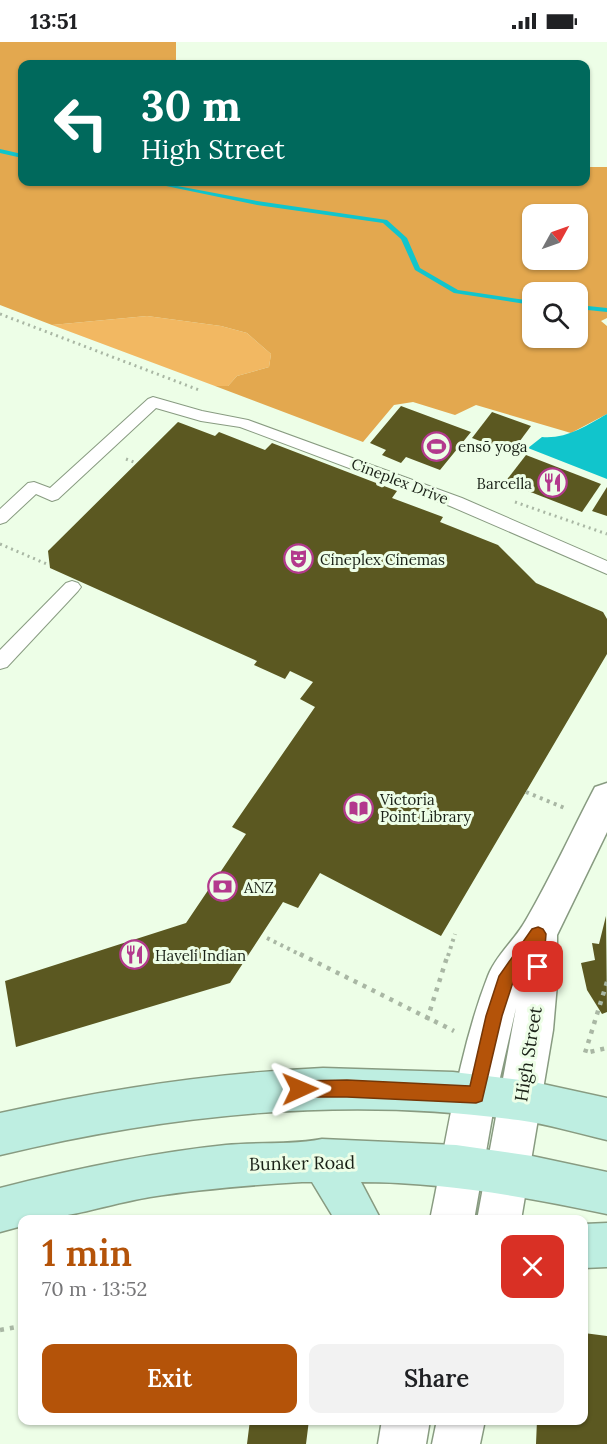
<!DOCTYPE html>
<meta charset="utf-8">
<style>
body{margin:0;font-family:Lora,serif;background:#f2f2f2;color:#202124;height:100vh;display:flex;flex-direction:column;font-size:22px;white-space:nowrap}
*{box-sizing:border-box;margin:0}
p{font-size:20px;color:#757577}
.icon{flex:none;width:33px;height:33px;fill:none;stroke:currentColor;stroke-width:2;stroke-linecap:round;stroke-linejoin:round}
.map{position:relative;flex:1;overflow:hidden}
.side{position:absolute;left:18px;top:1173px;width:570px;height:210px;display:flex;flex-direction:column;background:#fff;border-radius:12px;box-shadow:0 2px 4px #0004}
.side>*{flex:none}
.hud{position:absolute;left:18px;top:18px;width:572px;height:126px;border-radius:12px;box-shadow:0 2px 4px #0004;background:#00695c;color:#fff;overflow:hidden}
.needle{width:39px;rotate:50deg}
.controls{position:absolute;left:522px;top:162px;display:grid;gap:12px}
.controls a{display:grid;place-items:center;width:66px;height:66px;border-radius:12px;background:#fff;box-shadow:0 2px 4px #0004;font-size:30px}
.pin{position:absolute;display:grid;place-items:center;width:51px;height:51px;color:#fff;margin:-26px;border-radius:12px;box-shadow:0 3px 9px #0006}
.me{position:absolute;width:66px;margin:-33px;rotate:89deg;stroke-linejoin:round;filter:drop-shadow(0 0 4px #0008)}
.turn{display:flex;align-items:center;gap:21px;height:126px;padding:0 24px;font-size:27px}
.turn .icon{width:78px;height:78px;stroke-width:2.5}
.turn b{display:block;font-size:42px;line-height:51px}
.round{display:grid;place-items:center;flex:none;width:63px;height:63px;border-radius:12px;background:#f2f2f2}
.headline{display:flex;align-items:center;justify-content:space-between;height:102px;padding:0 24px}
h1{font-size:36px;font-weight:600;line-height:45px;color:#b45309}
.cta{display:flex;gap:12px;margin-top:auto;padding:12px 24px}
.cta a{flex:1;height:69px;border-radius:12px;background:#b45309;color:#fff;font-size:24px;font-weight:600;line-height:69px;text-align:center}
.cta a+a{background:#f2f2f2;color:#202124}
.status{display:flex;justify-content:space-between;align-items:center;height:42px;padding:0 30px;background:#fff;direction:ltr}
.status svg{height:16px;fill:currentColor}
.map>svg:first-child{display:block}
.green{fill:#f2b862}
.forest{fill:#e3a84f;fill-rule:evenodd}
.water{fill:#11c5cc}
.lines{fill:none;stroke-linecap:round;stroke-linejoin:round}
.stream{fill:#11c5cc;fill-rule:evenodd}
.building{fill:#5b5821}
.service-casing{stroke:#889b81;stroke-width:2}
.minor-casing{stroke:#889b81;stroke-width:3}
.secondary-casing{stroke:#889b81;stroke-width:3}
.path-far2{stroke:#a9b7a4;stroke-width:3;stroke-dasharray:2 4;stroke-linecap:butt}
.path-far1{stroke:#a9b7a4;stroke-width:4;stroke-dasharray:3 4.5;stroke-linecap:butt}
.path{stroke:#a9b7a4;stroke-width:4.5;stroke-dasharray:4 6;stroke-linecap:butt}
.service{fill:#fff;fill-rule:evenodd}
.minor{fill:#fff;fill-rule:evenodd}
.secondary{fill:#beeee1;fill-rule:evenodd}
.route{fill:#b45309;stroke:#753606;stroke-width:1.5}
.labels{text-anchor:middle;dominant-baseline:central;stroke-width:6;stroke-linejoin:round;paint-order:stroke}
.poi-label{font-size:15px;fill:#192016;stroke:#edfee7;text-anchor:start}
.street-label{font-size:15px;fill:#192016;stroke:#edfee7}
.near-street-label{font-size:18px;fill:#192016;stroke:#edfee7}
</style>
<div class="status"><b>13:51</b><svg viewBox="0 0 49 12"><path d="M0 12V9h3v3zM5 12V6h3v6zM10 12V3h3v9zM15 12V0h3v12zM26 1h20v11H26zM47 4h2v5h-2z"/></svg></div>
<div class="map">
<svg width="607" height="1402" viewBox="0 0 607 1402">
<rect width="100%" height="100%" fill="#edfee7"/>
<path class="green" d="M147,274L221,284L247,291L271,312L269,325L237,334L228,344H215L52,283Z"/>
<path class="forest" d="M0,0H176V22H181H22V140H585V125H607V276L601,279L607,284V372L571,391L476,363L455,373L413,360L394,363L363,400L215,344H228L237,334L269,325L271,312L247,291L221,284L147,274L52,283L0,263ZM532,172H578V218H532ZM532,250H578V296H532Z"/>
<path class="water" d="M607,372V437L528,406L542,395C567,397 586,384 607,372Z"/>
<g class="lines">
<g class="stream">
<path d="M0,107L22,112V116L0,111Z"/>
<path d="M147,140H156L257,159L387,178L407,196L420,226L458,248L532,259V263L454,251L415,228L401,197L383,181L257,163Z"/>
<path d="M578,263L607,266V270L578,267Z"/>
</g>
</g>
<g class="building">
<path d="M401,364L471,390L440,428L406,415L401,421L382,413L386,408L370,401Z"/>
<path d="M492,370L531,384L511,411L472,396Z"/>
<path d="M178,380L215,394L219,390L265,408L272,401L384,444L397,449L392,456L443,475L440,480L498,503L536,541L603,570L607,577V612L441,894L320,831L298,866L283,860L230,941L16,1005L5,939L186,881L246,792L232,785L315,665L300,657L313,640L290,629L285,637L254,623L257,619L50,526L48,509Z"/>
<path d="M526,413L601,442L582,470L505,440Z"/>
<path d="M607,445V474L592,469Z"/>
<path d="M606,874L607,970L602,972L587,948L581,921L595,918L592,901L599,902Z"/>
<path d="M584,1291L607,1294V1402H536L537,1378H584Z"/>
<path d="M250,1378H309L306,1402H247Z"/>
</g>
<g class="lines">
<defs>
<g id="service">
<path d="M153,355L202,369L248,378L462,456L607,519V532L450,464L240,385L201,379L156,366L58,457L52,459L36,452L6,480L0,482V467L28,441L34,440L50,446L148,357Z"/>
<path d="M72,539L78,541L81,545L78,549L7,625L0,627V608L66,541Z"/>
</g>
<g id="minor">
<path d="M607,741V790L557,893V942L553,988L521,1178H477L516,966L496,1053L474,1178H430C447,1097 458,1011 488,934C496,913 515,898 526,878C551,835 572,789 595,745Z"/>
<path d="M382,1378H430L426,1402H378Z"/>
<path d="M437,1378H485L480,1402H432Z"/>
</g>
<g id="secondary">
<path d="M323,1026L453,1030L529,1039L607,1056V1098C577,1091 548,1082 518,1078C343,1054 171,1072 0,1113V1071C107,1047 213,1031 323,1026Z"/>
<path d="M322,1097L456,1103L532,1114L607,1130V1172C526,1155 444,1140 361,1140L381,1178H335L312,1140H302C251,1143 201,1147 150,1155C108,1162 65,1178 22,1178V1184L0,1190V1146C74,1127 149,1111 226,1103C256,1100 293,1103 322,1097Z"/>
<path d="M607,1181V1225L584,1226V1182Z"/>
</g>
</defs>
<use href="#service" class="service-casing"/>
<use href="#minor" class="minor-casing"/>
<use href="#secondary" class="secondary-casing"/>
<g class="path-far2">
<path d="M0,272L199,348"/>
<path d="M126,417L136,421"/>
<path d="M515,460L607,492"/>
<path d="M0,502L49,523"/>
</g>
<g class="path-far1">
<path d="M526,750L567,767"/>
<path d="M267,896L303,914"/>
<path d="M448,914L455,892"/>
</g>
<g class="path">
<path d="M300,912L454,989"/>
<path d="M607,940L585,1011L607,1006"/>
<path d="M427,978L448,912"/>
<path d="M0,1288L22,1284"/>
</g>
<use href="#service" class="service"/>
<use href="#minor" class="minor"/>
<use href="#secondary" class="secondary"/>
</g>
<path class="route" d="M538,885L543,887L546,892L543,930L538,933L532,930L530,915L514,937L502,974L482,1059L476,1061L347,1055H300L294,1053L292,1047L294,1041L300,1039L347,1038L470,1044L486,974L499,934L532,887Z"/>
<defs>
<symbol id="stadium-ring" viewBox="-11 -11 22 22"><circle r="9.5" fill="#edfee7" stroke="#b3398d" stroke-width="1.5"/><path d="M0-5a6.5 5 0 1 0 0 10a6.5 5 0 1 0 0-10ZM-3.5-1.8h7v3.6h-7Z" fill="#b3398d"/></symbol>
<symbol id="restaurant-ring" viewBox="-11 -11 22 22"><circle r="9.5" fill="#edfee7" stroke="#b3398d" stroke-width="1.5"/><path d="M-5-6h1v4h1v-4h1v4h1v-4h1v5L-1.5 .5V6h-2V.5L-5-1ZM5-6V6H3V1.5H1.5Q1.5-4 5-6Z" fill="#b3398d"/></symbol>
<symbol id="theatre-ring" viewBox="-11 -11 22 22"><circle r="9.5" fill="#edfee7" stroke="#b3398d" stroke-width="1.5"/><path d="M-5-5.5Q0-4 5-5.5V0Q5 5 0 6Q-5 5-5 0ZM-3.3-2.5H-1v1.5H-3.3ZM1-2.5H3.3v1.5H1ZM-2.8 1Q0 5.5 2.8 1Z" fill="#b3398d"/></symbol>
<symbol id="library-ring" viewBox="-11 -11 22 22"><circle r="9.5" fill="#edfee7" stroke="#b3398d" stroke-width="1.5"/><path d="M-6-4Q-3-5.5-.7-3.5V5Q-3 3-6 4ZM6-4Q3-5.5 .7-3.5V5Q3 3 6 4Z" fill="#b3398d"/></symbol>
<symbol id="bank-ring" viewBox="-11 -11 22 22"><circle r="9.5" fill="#edfee7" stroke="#b3398d" stroke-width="1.5"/><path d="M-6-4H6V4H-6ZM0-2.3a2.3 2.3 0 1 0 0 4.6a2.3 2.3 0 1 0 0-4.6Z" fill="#b3398d"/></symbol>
</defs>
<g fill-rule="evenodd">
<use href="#stadium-ring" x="420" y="388" width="33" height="33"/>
<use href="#restaurant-ring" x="536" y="424" width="33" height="33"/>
<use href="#theatre-ring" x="282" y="500" width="33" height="33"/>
<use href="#library-ring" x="342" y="750" width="33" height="33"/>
<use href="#bank-ring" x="206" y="828" width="33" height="33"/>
<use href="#restaurant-ring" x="118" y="896" width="33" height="33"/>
</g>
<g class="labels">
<g class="poi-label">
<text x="458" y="404">ensō yoga</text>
<text x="532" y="441" text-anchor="end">Barcella</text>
<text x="320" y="517">Cineplex Cinemas</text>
<text x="380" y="757">Victoria<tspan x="380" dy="17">Point Library</tspan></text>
<text x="244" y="845">ANZ</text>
<text x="155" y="913">Haveli Indian</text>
</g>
<g class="street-label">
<text transform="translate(400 439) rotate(21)">Cineplex Drive</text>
</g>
<g class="near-street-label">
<text transform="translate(528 1012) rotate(-81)">High Street</text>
<text transform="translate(302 1121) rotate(-1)">Bunker Road</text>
</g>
</g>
</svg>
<div class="controls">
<a><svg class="needle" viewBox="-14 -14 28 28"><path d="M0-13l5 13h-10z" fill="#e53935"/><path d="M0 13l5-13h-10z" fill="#757577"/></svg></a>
<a><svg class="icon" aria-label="search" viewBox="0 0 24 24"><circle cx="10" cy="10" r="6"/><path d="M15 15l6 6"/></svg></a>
</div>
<div class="pin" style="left:538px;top:925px;background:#d93025"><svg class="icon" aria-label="arrive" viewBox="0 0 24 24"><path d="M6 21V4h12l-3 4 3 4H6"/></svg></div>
<svg class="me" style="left:300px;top:1047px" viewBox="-20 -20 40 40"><path d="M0-17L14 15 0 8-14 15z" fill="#b45309" stroke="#fff" stroke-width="4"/></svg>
<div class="hud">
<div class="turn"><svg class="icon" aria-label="left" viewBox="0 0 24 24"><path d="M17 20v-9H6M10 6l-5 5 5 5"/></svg><div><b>30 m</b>High Street</div></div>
</div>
<section class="side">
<div class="headline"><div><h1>1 min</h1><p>70 m · 13:52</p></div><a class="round" style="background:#d93025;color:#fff"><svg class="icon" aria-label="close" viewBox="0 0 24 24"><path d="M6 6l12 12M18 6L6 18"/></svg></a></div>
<div class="cta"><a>Exit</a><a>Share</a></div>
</section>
</div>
